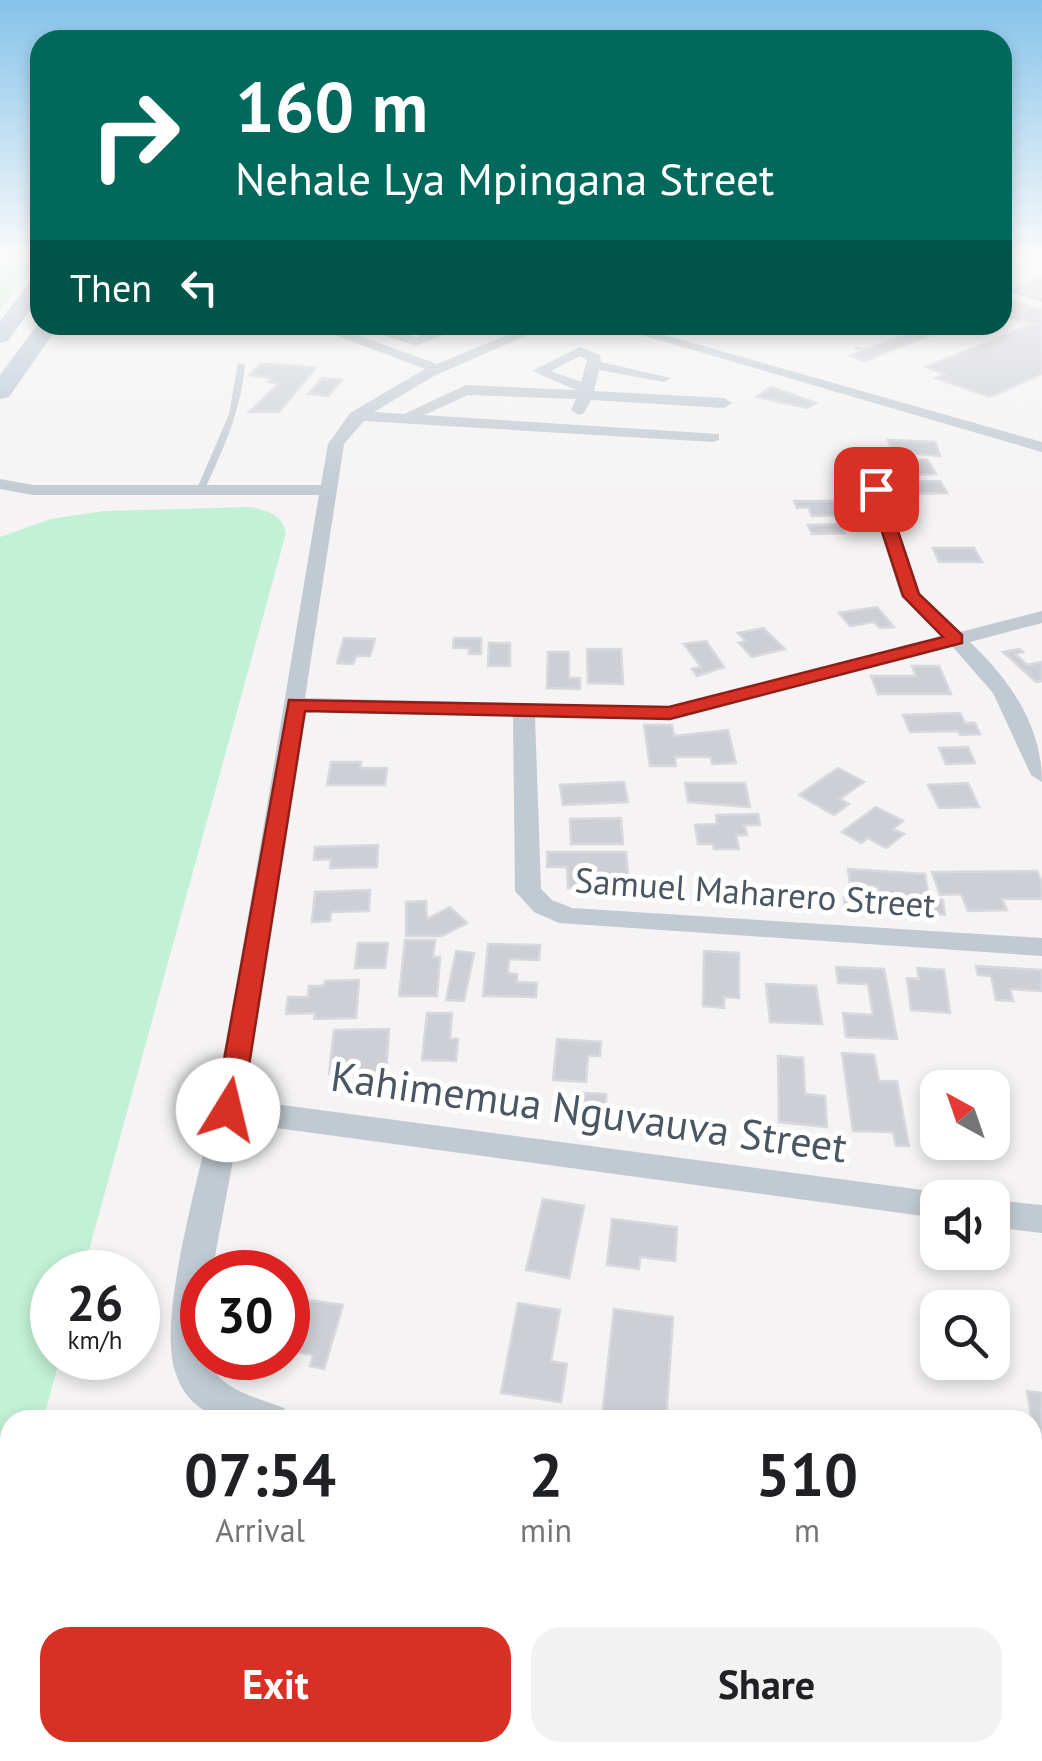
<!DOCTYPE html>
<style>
body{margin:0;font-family:"PT Sans",sans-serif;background:#f2f2f2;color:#202124;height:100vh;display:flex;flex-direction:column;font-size:38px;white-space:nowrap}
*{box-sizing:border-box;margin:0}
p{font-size:32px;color:#757577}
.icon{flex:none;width:55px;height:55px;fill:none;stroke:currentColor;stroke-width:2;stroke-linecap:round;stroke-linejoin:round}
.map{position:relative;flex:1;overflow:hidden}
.drawer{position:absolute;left:0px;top:1410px;width:1042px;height:352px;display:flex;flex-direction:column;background:#fff;border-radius:30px 30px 0 0;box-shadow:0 5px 15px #0003}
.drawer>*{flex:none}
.hud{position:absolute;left:30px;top:30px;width:982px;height:305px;border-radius:30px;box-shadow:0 5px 15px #0003;background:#00695c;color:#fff;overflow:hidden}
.needle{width:65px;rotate:320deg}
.tools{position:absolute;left:920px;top:1070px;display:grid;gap:20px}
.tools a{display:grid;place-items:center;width:90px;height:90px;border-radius:20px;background:#fff;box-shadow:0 5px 15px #0003;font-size:50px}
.speed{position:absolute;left:30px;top:1250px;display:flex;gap:20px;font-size:50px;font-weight:700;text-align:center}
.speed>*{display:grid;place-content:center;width:130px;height:130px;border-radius:50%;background:#fff;box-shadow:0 5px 15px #0003;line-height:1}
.speed small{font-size:25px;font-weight:400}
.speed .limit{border:15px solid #d22;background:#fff;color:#111}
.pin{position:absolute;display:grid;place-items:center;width:85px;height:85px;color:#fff;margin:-42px;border-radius:20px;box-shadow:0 5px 15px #0006}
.me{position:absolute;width:110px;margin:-55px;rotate:9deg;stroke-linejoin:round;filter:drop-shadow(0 0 8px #0008)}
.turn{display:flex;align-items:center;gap:35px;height:210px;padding:0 40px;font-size:45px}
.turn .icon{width:130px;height:130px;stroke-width:2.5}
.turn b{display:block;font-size:70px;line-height:85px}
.then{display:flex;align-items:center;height:95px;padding:0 40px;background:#0003;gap:20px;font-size:38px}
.eta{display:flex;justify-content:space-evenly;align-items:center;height:170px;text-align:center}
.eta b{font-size:60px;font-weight:700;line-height:70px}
.cta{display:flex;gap:20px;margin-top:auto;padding:20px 40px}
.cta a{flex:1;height:115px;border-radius:30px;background:#d93025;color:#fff;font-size:40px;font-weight:700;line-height:115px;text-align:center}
.cta a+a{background:#f2f2f2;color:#202124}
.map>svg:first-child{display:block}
.green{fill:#c3f1d5}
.building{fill:#cdcfd5;stroke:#d7d9de;stroke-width:2.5}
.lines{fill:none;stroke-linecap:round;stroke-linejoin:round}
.lane{fill:#c1cad2;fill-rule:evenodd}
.street{fill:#c1cad2;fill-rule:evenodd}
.primary{fill:#b3c2d1;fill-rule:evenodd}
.route{fill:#d93025;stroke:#8d1f18;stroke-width:2.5}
.labels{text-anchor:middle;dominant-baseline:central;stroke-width:10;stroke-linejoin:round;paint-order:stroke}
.street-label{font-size:35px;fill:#4a5661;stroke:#fff}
.near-street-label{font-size:42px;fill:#4a5661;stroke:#fff}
</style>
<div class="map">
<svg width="1042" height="1761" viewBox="0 0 1042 1761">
<rect width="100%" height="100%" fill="#f5f3f3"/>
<g class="green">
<path d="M0,252H40V261L0,310Z"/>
<path d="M251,507C269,512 282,514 286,533L83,1272H52V1358H60L43,1420H10V1502L0,1526V537L51,519L104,511Z"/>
</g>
<g class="building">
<path d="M1042,277V298L1011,289Z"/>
<path d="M1002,297L1042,310V326L1002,317Z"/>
<path d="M1034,323L1042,326V374L990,397L936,378L945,374L926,367Z"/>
<path d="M914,325H956L865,361L850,356L863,351L855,348L867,349L917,330L910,327Z"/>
<path d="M261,364L290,365L316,368L279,412H249L279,383L268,382L272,378L250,375Z"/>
<path d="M322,378L342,380L328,396L308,394Z"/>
<path d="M771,387L816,403L807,408L757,397Z"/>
<path d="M888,440L935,442L940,456L901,452L900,448H891Z"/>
<path d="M927,460L936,474L894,475L886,461Z"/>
<path d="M940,481L947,493L901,494L895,482Z"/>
<path d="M794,501H838L844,515L812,516L808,507L797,508Z"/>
<path d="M841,524L845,533L812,534L808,525Z"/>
<path d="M933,548H974L982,562H939Z"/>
<path d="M877,607L894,627L880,628L874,622L850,626L839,613Z"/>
<path d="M763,628L785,649L752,657L739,643L746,641L738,633Z"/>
<path d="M344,638L375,639L370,656H356L353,664L337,663Z"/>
<path d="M454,638H481V654H469V648H453Z"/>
<path d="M706,641L724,667L697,676L692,669L701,667L684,644Z"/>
<path d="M489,643H510V666H488Z"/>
<path d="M587,649H621L623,684L588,683Z"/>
<path d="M1019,649L1023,652L1015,654L1027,665L1042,662V681L1036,682L1003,652Z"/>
<path d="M548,652H569V678H580V689L547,688Z"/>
<path d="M912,666H939L951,694H878L871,676H916Z"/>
<path d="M960,713L965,723H975L980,734L960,735L958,731L910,732L903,715Z"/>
<path d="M644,725H672L674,736L728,730L736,763L712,764L711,757H675L676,766H650Z"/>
<path d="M968,747L975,763L946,764L939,748Z"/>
<path d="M331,762H361L360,768H387L385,785H327Z"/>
<path d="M838,768L864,782L840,799L849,804L834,815L799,795Z"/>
<path d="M624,782L628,802L563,805L560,785Z"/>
<path d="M685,783H745L750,807L688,802Z"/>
<path d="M968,783L979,807L939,808L928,785Z"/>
<path d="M876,807L903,821L893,829L904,834L886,848L868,838L861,843L842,832Z"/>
<path d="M758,814L760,825H744L747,835H736L739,849H714L713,844H698L695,825L717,824L716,815Z"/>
<path d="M621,818L623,844H571L570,819Z"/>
<path d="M378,845L377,867L330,868L331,859L314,860L315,847Z"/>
<path d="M547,852H626L629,887L568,888L567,867H547Z"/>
<path d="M848,869L925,874L929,899L943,900L945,915L845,907L844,897L879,899L878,887L850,884Z"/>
<path d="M1037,871L1042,882V899H1002L1007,910L968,911L961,894L940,895L932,872Z"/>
<path d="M370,890L369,911L331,912L330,921L312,922L315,892Z"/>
<path d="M426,901L427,919L450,907L467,923L442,936H406V902Z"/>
<path d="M405,940H435L433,957H440L437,996H399Z"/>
<path d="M358,943H388L385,968H355Z"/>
<path d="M488,944L540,945L539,960L509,959L508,973L517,974V982L537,983L536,997L483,996Z"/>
<path d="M456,951L474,953L464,1001L446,1000Z"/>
<path d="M704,951L739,953V998L724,997V1008L703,1006Z"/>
<path d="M976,966L1042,970V991L1010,989L1013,1001L996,1000L991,976L978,975Z"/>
<path d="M836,967L884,969L897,1039L846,1037L843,1013L873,1015L868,984L838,983Z"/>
<path d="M917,968L944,970L950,1013L911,1010L907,978L919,979Z"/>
<path d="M359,980L356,1018L314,1019L315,1013L286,1014L288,997H308L309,986H324L325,981Z"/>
<path d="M766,984L816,986L822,1024L770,1022Z"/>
<path d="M427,1013H452L450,1039H458L456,1061L422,1060Z"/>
<path d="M389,1029L386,1073L329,1074L334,1030Z"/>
<path d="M557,1039L601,1042L600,1056H588L586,1082L553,1080Z"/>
<path d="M842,1053L874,1055L879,1081H897L909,1146H896L893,1132L853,1131Z"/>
<path d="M778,1056L803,1058L805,1094L825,1096L827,1127L779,1122Z"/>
<path d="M927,1087L960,1088H938V1142L975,1144L932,1143L926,1116H934Z"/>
<path d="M584,1093L606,1094V1111L584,1110Z"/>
<path d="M543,1199L584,1206L569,1278L526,1270Z"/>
<path d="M612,1219L677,1227L675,1261L640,1257L639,1269L607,1265Z"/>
<path d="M288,1297L343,1305L324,1369L310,1366L313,1355L288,1351Z"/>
<path d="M518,1303L560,1310L551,1361L567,1364L561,1402L501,1393Z"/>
<path d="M614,1309L673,1317L666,1420L602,1417Z"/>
<path d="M1027,1391L1042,1393V1461L1038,1460Z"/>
</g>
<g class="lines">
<g class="lane">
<path d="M1002,286L1042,298V302L1002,290Z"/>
<path d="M238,363L245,365C241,411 223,450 204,491L197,493L196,491L229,414Z"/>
</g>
<g class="street">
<path d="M308,325H328L344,331L360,325H381L416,337L448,325H468L416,346L371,331L357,335L437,364L531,325H550L434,376L374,412L404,414L466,385L576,390L532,371L580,347L600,355L601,362L671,378L664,382L599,370L594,391L724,398L732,403L724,408L591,400L584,413L579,415L571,410L576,399L468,395L424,415L719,434V440L713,442L364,421L344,444L305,698L670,707L942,637L901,596L856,453L870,450L920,594L960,632L1042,611V623L970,642C1010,680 1042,726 1042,782L1031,775L993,693L952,646L670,719L535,716L541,889L552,900L572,908L1042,938V956L559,923L534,912L515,891L513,716L304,711L244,1100L938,1192L950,1198H938V1218L240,1123L212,1272H202V1358H207C220,1391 254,1396 284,1408L289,1420C242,1420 193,1428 175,1371C157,1315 201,1172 213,1110C252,906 284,700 319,495H33L0,489V479L33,485H321L328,444L350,413L425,369ZM580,356L587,360L581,382L551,371Z"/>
<path d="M607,325H629L1042,442V452Z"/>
<path d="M992,1200L1042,1205V1233L992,1227Z"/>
<path d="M1032,1523L1042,1525V1563L1032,1561Z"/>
</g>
<g class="primary">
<path d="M40,275V296L8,341L0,343V321L33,277Z"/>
<path d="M40,321V325H59L9,397L0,399V375Z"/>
</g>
</g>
<linearGradient id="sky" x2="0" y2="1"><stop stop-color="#85c3ea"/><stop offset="0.51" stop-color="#fafafa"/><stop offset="1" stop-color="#fafafa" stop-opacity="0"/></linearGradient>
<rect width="1042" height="498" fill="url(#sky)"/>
<path class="route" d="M876,484L884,489L919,594L962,635V643L670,719L305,711L242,1110L238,1117L228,1120L219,1117L215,1110L289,700L669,707L943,637L903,596L868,489Z"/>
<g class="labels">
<g class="street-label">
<text transform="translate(755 892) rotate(4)">Samuel Maharero Street</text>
</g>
<g class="near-street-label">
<text transform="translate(589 1111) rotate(8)">Kahimemua Nguvauva Street</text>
</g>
</g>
</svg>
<div class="tools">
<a><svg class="needle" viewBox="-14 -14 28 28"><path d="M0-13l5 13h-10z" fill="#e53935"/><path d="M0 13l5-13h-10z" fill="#757577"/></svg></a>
<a><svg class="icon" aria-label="sound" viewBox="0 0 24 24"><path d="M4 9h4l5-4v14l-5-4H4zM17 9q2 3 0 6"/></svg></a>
<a><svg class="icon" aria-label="search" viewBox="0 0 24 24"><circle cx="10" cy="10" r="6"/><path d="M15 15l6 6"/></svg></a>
</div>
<div class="speed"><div>26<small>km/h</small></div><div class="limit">30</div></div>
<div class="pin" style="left:876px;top:489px;background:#d93025"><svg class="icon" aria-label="arrive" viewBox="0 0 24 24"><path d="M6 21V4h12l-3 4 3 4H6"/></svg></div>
<svg class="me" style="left:228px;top:1110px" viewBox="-20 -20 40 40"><circle r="19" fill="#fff"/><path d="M0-13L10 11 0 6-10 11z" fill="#d93025"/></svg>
<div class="hud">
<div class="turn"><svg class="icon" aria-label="right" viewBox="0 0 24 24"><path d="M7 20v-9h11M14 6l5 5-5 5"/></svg><div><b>160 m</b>Nehale Lya Mpingana Street</div></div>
<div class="then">Then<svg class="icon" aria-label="left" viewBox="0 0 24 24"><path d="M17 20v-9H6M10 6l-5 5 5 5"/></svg></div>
</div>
<section class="drawer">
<div class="eta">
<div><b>07:54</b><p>Arrival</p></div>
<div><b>2</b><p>min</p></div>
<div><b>510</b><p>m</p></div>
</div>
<div class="cta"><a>Exit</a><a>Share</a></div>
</section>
</div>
